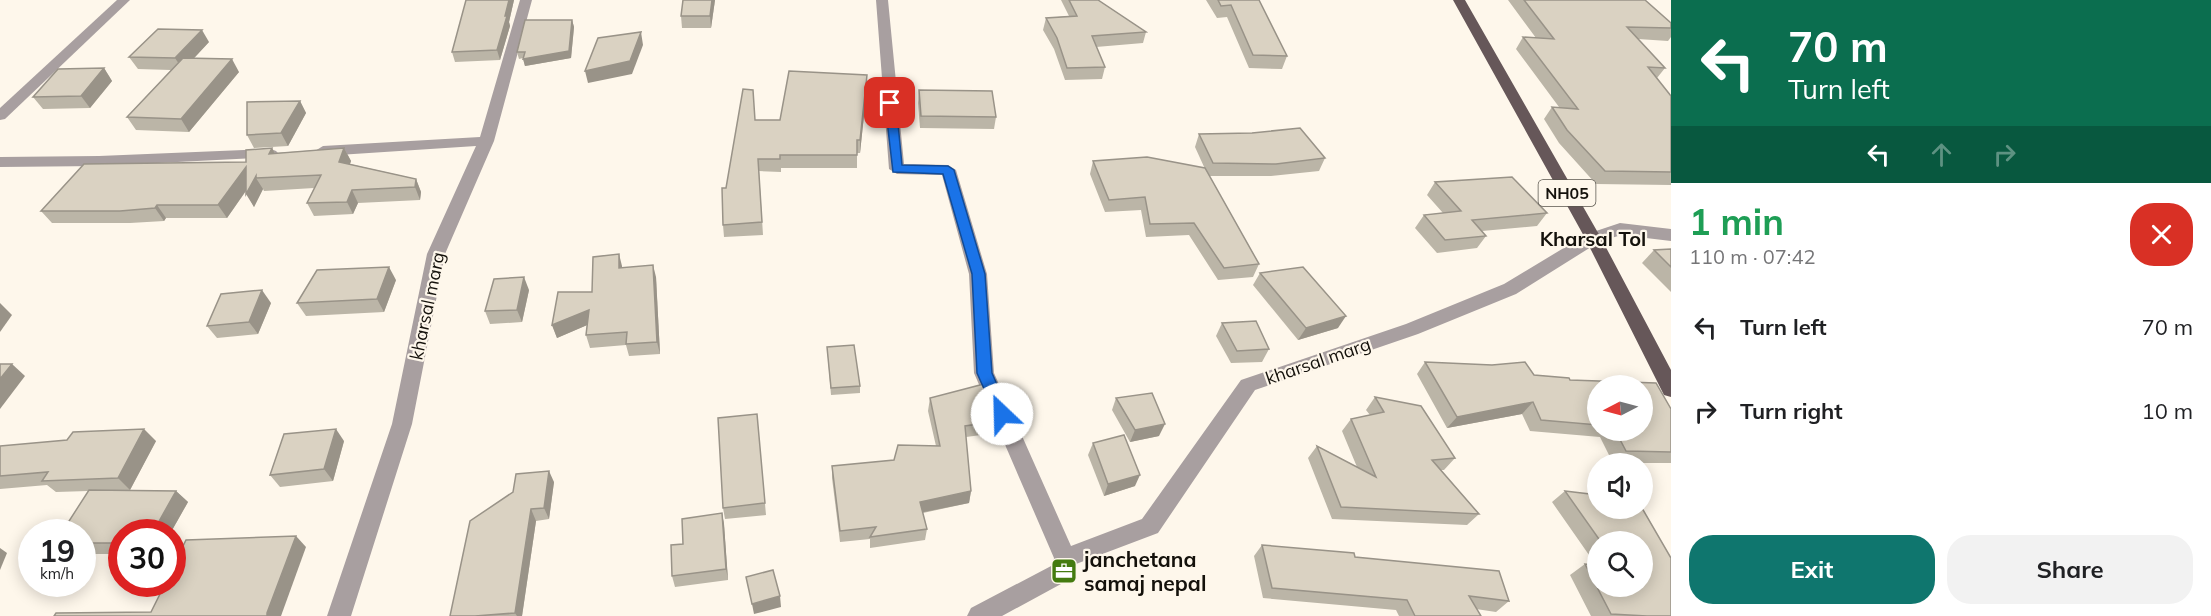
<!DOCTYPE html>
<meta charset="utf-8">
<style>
body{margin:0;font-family:Mulish,sans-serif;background:#f2f2f2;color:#202124;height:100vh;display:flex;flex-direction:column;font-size:22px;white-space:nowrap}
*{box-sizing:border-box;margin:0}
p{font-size:20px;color:#757577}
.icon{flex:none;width:33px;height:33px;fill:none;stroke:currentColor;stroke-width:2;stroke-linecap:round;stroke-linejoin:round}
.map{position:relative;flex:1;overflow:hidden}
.sheet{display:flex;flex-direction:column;background:#fff;width:540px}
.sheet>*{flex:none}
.banner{background:#0b6e4f;color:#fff;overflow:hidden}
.needle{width:39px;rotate:264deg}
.fabs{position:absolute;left:1587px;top:375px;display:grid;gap:12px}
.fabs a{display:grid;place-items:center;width:66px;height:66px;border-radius:50%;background:#fff;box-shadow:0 3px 15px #0003;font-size:30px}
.speed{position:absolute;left:18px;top:519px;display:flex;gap:12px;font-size:30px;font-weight:700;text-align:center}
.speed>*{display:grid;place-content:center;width:78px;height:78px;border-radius:50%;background:#fff;box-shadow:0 3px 15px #0003;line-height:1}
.speed small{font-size:15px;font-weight:400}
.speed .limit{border:9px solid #d22;background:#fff;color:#111}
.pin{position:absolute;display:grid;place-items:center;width:51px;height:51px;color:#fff;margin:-26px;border-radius:12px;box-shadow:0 3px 9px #0006}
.me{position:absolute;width:66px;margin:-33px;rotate:336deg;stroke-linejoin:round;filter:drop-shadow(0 0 4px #0008)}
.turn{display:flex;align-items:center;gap:21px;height:126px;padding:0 18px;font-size:27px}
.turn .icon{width:78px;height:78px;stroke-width:2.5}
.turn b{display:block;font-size:42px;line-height:51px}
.lanes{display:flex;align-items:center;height:57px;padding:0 18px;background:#0003;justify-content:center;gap:30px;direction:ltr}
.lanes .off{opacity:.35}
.round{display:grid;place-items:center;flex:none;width:63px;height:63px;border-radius:24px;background:#f2f2f2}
.summary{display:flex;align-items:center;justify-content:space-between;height:102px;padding:0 18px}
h1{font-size:36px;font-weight:700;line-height:45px;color:#1e9e55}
.action{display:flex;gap:12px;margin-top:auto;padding:12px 18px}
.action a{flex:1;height:69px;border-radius:24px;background:#0f766e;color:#fff;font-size:24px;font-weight:700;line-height:69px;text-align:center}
.action a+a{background:#f2f2f2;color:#202124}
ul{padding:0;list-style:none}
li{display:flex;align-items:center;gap:18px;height:84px;padding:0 18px}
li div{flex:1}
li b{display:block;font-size:22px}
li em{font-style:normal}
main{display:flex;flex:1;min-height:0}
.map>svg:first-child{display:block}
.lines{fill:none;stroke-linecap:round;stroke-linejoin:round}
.minor{fill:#a89fa0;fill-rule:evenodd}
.major{fill:#665759;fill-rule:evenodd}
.wall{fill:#bbb5a7;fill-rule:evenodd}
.shaded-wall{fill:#999388}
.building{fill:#dad2c2;stroke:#999388;stroke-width:1.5}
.route{fill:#1a73e8;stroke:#114b97;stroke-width:1.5}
.labels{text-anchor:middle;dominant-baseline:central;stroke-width:4.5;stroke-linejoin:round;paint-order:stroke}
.shield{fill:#fef7eb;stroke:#5a564e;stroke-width:1.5}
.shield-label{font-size:16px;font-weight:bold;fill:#14110b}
.street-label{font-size:18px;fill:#14110b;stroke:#fef7eb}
.neighbourhood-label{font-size:20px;font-weight:bold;fill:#14110b;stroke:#fef7eb}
.near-poi-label{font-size:21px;font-weight:bold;fill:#14110b;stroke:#fef7eb;text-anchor:start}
</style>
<main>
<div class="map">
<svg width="1671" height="616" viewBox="0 0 1671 616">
<rect width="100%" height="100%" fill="#fef7eb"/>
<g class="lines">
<g class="minor">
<path d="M117,0H130L5,119L0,120V108Z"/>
<path d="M520,0H532L494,141L445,254L412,424L351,616H327L392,424L427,254L476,146L323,156L315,151L323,146L480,137Z"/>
<path d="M876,0H888L904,164L948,165L956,170L987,274L994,373L1071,546L1142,519L1241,380L1406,324L1504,284L1587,234L1620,223L1671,229V241L1621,235L1599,242L1516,294L1418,334L1255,390L1158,533L1076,564L1072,578L1002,616H967L971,608L1053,565L1054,558L974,373L969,274L942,175L897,174L889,169Z"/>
<path d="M271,149L276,151L279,154L276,157L99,166L0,167V157L99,156Z"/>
</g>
<path class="major" d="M1453,0H1465L1601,238L1671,370V397L1664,395L1585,238Z"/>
</g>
<g class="wall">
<path d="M466,0H514L509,22L510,26L500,60L455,62L452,52Z"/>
<path d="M683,0H715L711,28H682L681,16Z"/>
<path d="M1061,0H1098L1146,32L1143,43L1096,47L1105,67L1102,79L1065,80L1054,49L1043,30L1046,18L1069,16Z"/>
<path d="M1206,0H1259L1287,56L1282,69L1249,68L1227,17L1217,18Z"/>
<path d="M1508,0H1645L1671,23V37L1668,41L1638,39L1665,68L1657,78L1671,96V185L1596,184L1559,143L1544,119L1552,107H1559L1516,49L1523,37L1536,38Z"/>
<path d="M572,20L574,27L571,58L525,66L523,58L519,59L517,52Z"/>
<path d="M209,42L194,58L239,72L189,132L136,130L127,117L171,70L138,69L129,57Z"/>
<path d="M104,68L112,81L90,108L43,109L33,97Z"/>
<path d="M867,87L860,153H857V168H781V172L759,171L763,235L724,237L723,225L726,188L755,120H780Z"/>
<path d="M919,90L996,117L994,129L920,128L918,103Z"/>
<path d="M300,101L306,113L288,146L254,148L247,135Z"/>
<path d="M1199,134L1325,158L1319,171L1271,176H1209L1259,264L1253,277L1218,280L1189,235L1146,237L1141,210L1105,212L1090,174L1093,161L1205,169L1195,147Z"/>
<path d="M272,148L275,153L344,148L351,161L350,164L416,179L421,192L420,200L358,203L353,214L314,216L307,203L314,188L264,191L263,189L254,207L246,191L227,218H166L164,221L130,223H52L41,211L246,162Z"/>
<path d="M1435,182L1547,213L1537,226L1482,231L1486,236L1477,248L1437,253L1415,228L1424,215L1443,213L1427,195Z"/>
<path d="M1671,249V292L1642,263L1654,250Z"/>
<path d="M622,266V268L656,277L660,354L629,356L626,345L590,348L586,335L587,325L557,338L552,325Z"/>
<path d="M1260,273L1338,328L1298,340L1253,285Z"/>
<path d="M396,280L384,312L306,316L297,303Z"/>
<path d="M529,290L522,322L490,324L485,311Z"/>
<path d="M271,303L258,334L217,338L207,326Z"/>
<path d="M1222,323L1269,349L1262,362L1231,363L1216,336Z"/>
<path d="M827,347L860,386V393L831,395Z"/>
<path d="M1425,362L1492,365L1525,362L1534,375L1569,378L1570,380L1656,383L1671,409V463H1613L1600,437L1530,431L1522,414L1447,428L1417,374ZM1598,386H1642V430H1598Z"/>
<path d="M1375,397L1455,458L1444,470H1441L1479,514L1467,525L1332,519L1308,458L1317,446L1357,467L1342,431L1351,419L1370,415L1366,410Z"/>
<path d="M930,398L999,421L996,433L966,437L971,491L969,503L923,513L927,529L925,540L870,548V539L840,542L832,478V466L894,460L936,446L928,411Z"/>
<path d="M1116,398L1159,436L1130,442L1112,410Z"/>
<path d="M757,414L766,515L725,519L723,508Z"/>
<path d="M156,441L130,490H118L176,491L188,502L171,532H122V554H82V532L88,491L56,492L47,485L0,489V446Z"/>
<path d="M344,441L333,481L280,487L270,475Z"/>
<path d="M1093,443L1135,486L1104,496L1088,455Z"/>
<path d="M554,482L549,519L536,521L522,616H450L470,521Z"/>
<path d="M1565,491L1598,495V508H1642L1671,558V616H1591L1570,575L1585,564L1596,565L1552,502ZM1598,542H1642V586H1598Z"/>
<path d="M722,513L724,524L728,580L675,587L672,576L683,544Z"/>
<path d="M1262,545L1355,557L1509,601L1496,612L1476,609L1481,616H1399L1396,610L1263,598L1254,556Z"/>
</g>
<g class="shaded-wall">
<path d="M509,0H514L509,22L510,26L500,60L497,50Z"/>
<path d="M712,0H715L711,28L710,16Z"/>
<path d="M572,20L574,27L571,58L525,66L523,59Z"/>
<path d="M202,30L209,42L183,70L175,58Z"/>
<path d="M641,32L643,45L632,74L588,83L585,71Z"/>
<path d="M232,59L239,72L189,132L181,119Z"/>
<path d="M104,68L112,81L90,108L81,96Z"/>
<path d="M867,75V87L860,153V140Z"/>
<path d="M300,101L306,113L288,146L281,133Z"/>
<path d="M272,148L279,161L269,154Z"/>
<path d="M344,148L351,161L346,174L339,162Z"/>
<path d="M246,167L254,179L227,218L218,205Z"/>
<path d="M256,176V178L263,189L254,207L246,194Z"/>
<path d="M416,179L421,192L420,200L415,187Z"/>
<path d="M352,190L358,203L353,214L347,202Z"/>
<path d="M157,205L166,218L164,221L155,208Z"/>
<path d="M619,254L622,266V281L619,268Z"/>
<path d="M653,265L656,277L660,354L657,342Z"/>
<path d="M389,267L396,280L384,312L377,299Z"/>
<path d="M524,277L529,290L522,322L517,310Z"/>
<path d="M262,290L271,303L258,334L249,322Z"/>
<path d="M0,303L12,315L0,332Z"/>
<path d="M589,310L592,323L557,338L552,325Z"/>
<path d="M1346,316L1338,328L1298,340L1306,328Z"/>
<path d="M12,364L25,376L0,409V379Z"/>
<path d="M1533,402L1522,414L1447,428L1457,417Z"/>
<path d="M1165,424L1159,436L1130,442L1135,430Z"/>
<path d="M144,429L156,441L130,490L118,478Z"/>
<path d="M336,429L344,441L333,481L324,469Z"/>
<path d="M549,471L554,482L549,519L544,508Z"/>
<path d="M1140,475L1135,486L1104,496L1108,484Z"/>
<path d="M176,491L188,502L171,532H153Z"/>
<path d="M971,491L969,503L919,513L920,502Z"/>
<path d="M531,509L536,521L522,616H517L515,613Z"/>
<path d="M722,513L724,524L728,580L726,569Z"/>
<path d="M296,536L306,547L281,616H267V613Z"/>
<path d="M0,548L7,553L0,570Z"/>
<path d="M780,596L781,607L754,614L752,604Z"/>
</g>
<g class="building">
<path d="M466,0H509L505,16H507L497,50L452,52Z"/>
<path d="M683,0H712L710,16H681Z"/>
<path d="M1069,0H1098L1146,32L1092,36L1105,67L1067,68L1057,38L1046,18L1077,16Z"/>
<path d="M1218,0H1259L1287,56L1253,55L1231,5L1221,6Z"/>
<path d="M1524,0H1645L1671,23V28L1627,27L1665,68L1648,67L1671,96V172L1605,171L1567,130L1552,107L1578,109L1523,37L1554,39Z"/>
<path d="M525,20H572L569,51L523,59L525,52H517Z"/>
<path d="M158,29L202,30L175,58L129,57Z"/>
<path d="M641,32L630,61L585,71L598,38Z"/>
<path d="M183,58L232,59L181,119L127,117Z"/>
<path d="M104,68L81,96L33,97L58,69Z"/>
<path d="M789,71L867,75L860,140H857V155H780V159H758L762,222L723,225L722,188H726L743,89L753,90L755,120H780Z"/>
<path d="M919,90L992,91L996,117L921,116Z"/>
<path d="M300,101L281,133L247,135V102Z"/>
<path d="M1300,128L1325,158L1276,164L1213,163L1199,134L1252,133Z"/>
<path d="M272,148L269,154L344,148L339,162L416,179L415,187L352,190L347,202L307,203L321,175L256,178V176L246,194V167L218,205H157L155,208L120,211H41L84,164L246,162V150Z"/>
<path d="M1147,157L1205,168L1259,264L1224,268L1194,223L1150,224L1145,197L1109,200L1093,161Z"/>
<path d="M1512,177L1547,213L1472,220L1486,236L1445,240L1424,215L1461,211L1435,182Z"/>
<path d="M1671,249V267L1654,250Z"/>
<path d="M619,254V268L653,265L657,342L626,344L627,332L586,335L589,310L552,325L558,292H592L593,257Z"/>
<path d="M389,267L377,299L297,303L317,270Z"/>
<path d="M1303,267L1346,316L1306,328L1260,273Z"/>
<path d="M524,277L517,310L485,311L494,279Z"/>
<path d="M262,290L249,322L207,326L221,294Z"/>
<path d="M1256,321L1269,349L1237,351L1222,323Z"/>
<path d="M854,345L860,386L831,388L827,347Z"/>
<path d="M1425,362L1492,365L1525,362L1534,375L1569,378L1570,380L1656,383L1671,409V452L1626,451L1615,430H1642V386H1598V425L1541,420L1533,402L1457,417Z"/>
<path d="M0,364H12L0,379Z"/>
<path d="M984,384L999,421L965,426L971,491L920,502L927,529L870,537L876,527L840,531L832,466L894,460L898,445L940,446L930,398Z"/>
<path d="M1152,393L1165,424L1135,430L1116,398Z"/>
<path d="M1375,397L1421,406L1455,458L1432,460L1479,514L1341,507L1317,446L1376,477L1351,419L1384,412Z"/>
<path d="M757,414L765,503L723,508L718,418Z"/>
<path d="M144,429L118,478L42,481L48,472L0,476V446L67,440L73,432Z"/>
<path d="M336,429L324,469L270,475L284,434Z"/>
<path d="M1124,435L1140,475L1108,484L1093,443Z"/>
<path d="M549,471L544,508L531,509L515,613L475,616H450L470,521L513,492L516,474Z"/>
<path d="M89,490L176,491L153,532H122V543H82V532H62Z"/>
<path d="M1565,491L1598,495V508H1642L1671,558V616H1647L1611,614L1585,564L1598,565V586H1642V542H1601Z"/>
<path d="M722,513L726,569L672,576L671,545L683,544L682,519Z"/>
<path d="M296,536L267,613V616H54L56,613L151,612L165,584H172V568L186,540Z"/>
<path d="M1262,545L1354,553L1355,557L1499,571L1509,601L1469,596L1481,616H1415L1407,600L1272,588Z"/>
<path d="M773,570L780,596L752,604L746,577Z"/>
</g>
<path class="route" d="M890,99L896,103L902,165L948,166L954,170L985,274L992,373L1010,414L1008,418L1002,420L997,418L977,373L972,274L943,174L893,172L885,103Z"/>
<defs>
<symbol id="office-square" viewBox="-11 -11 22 22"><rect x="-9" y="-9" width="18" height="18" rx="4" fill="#447b0f" stroke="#fef7eb"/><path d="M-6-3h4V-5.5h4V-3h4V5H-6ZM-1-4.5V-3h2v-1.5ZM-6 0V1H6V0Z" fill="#fff"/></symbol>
</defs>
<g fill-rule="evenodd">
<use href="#office-square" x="1049" y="556" width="30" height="30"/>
</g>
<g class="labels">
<rect class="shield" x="1538.5" y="180" width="57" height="26" rx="4.5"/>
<g class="shield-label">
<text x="1567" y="193">NH05</text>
</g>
<g class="street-label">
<text transform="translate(427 306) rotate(-78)">kharsal marg</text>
<text transform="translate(1318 361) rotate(-19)">kharsal marg</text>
</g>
<g class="neighbourhood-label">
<text x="1593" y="238">Kharsal Tol</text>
</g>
<g class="near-poi-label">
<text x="1084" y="559">janchetana<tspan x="1084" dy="24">samaj nepal</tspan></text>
</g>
</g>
</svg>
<div class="fabs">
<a><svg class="needle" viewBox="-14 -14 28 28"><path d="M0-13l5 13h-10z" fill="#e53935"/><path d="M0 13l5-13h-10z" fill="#757577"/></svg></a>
<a><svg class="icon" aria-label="sound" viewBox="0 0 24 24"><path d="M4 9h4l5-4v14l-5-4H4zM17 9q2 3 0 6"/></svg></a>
<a><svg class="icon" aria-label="search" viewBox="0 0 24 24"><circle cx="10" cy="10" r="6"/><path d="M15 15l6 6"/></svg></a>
</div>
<div class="speed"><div>19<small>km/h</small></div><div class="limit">30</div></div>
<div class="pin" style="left:890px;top:103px;background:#d93025"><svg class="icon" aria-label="arrive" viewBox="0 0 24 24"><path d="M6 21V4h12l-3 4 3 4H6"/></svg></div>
<svg class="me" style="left:1002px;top:414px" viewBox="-20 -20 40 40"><circle r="19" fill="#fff"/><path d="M0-13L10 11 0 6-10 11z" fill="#1a73e8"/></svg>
</div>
<section class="sheet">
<div class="banner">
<div class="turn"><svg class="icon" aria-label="left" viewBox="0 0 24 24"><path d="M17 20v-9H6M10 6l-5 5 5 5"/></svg><div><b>70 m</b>Turn left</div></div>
<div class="lanes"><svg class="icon" aria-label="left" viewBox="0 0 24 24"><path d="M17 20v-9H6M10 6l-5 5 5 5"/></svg><svg class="icon off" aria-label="ahead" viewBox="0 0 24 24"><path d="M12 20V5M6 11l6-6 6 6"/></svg><svg class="icon off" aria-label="right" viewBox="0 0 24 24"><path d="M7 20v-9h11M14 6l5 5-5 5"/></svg></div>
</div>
<div class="summary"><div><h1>1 min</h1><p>110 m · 07:42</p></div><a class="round" style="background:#d93025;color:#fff"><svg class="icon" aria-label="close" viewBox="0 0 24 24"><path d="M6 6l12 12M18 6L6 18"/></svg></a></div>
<ul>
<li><svg class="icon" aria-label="left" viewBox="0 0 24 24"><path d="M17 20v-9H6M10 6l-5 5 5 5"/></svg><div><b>Turn left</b></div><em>70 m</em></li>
<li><svg class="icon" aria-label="right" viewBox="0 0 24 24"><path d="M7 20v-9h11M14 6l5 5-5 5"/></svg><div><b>Turn right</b></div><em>10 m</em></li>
</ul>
<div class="action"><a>Exit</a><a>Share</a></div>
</section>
</main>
